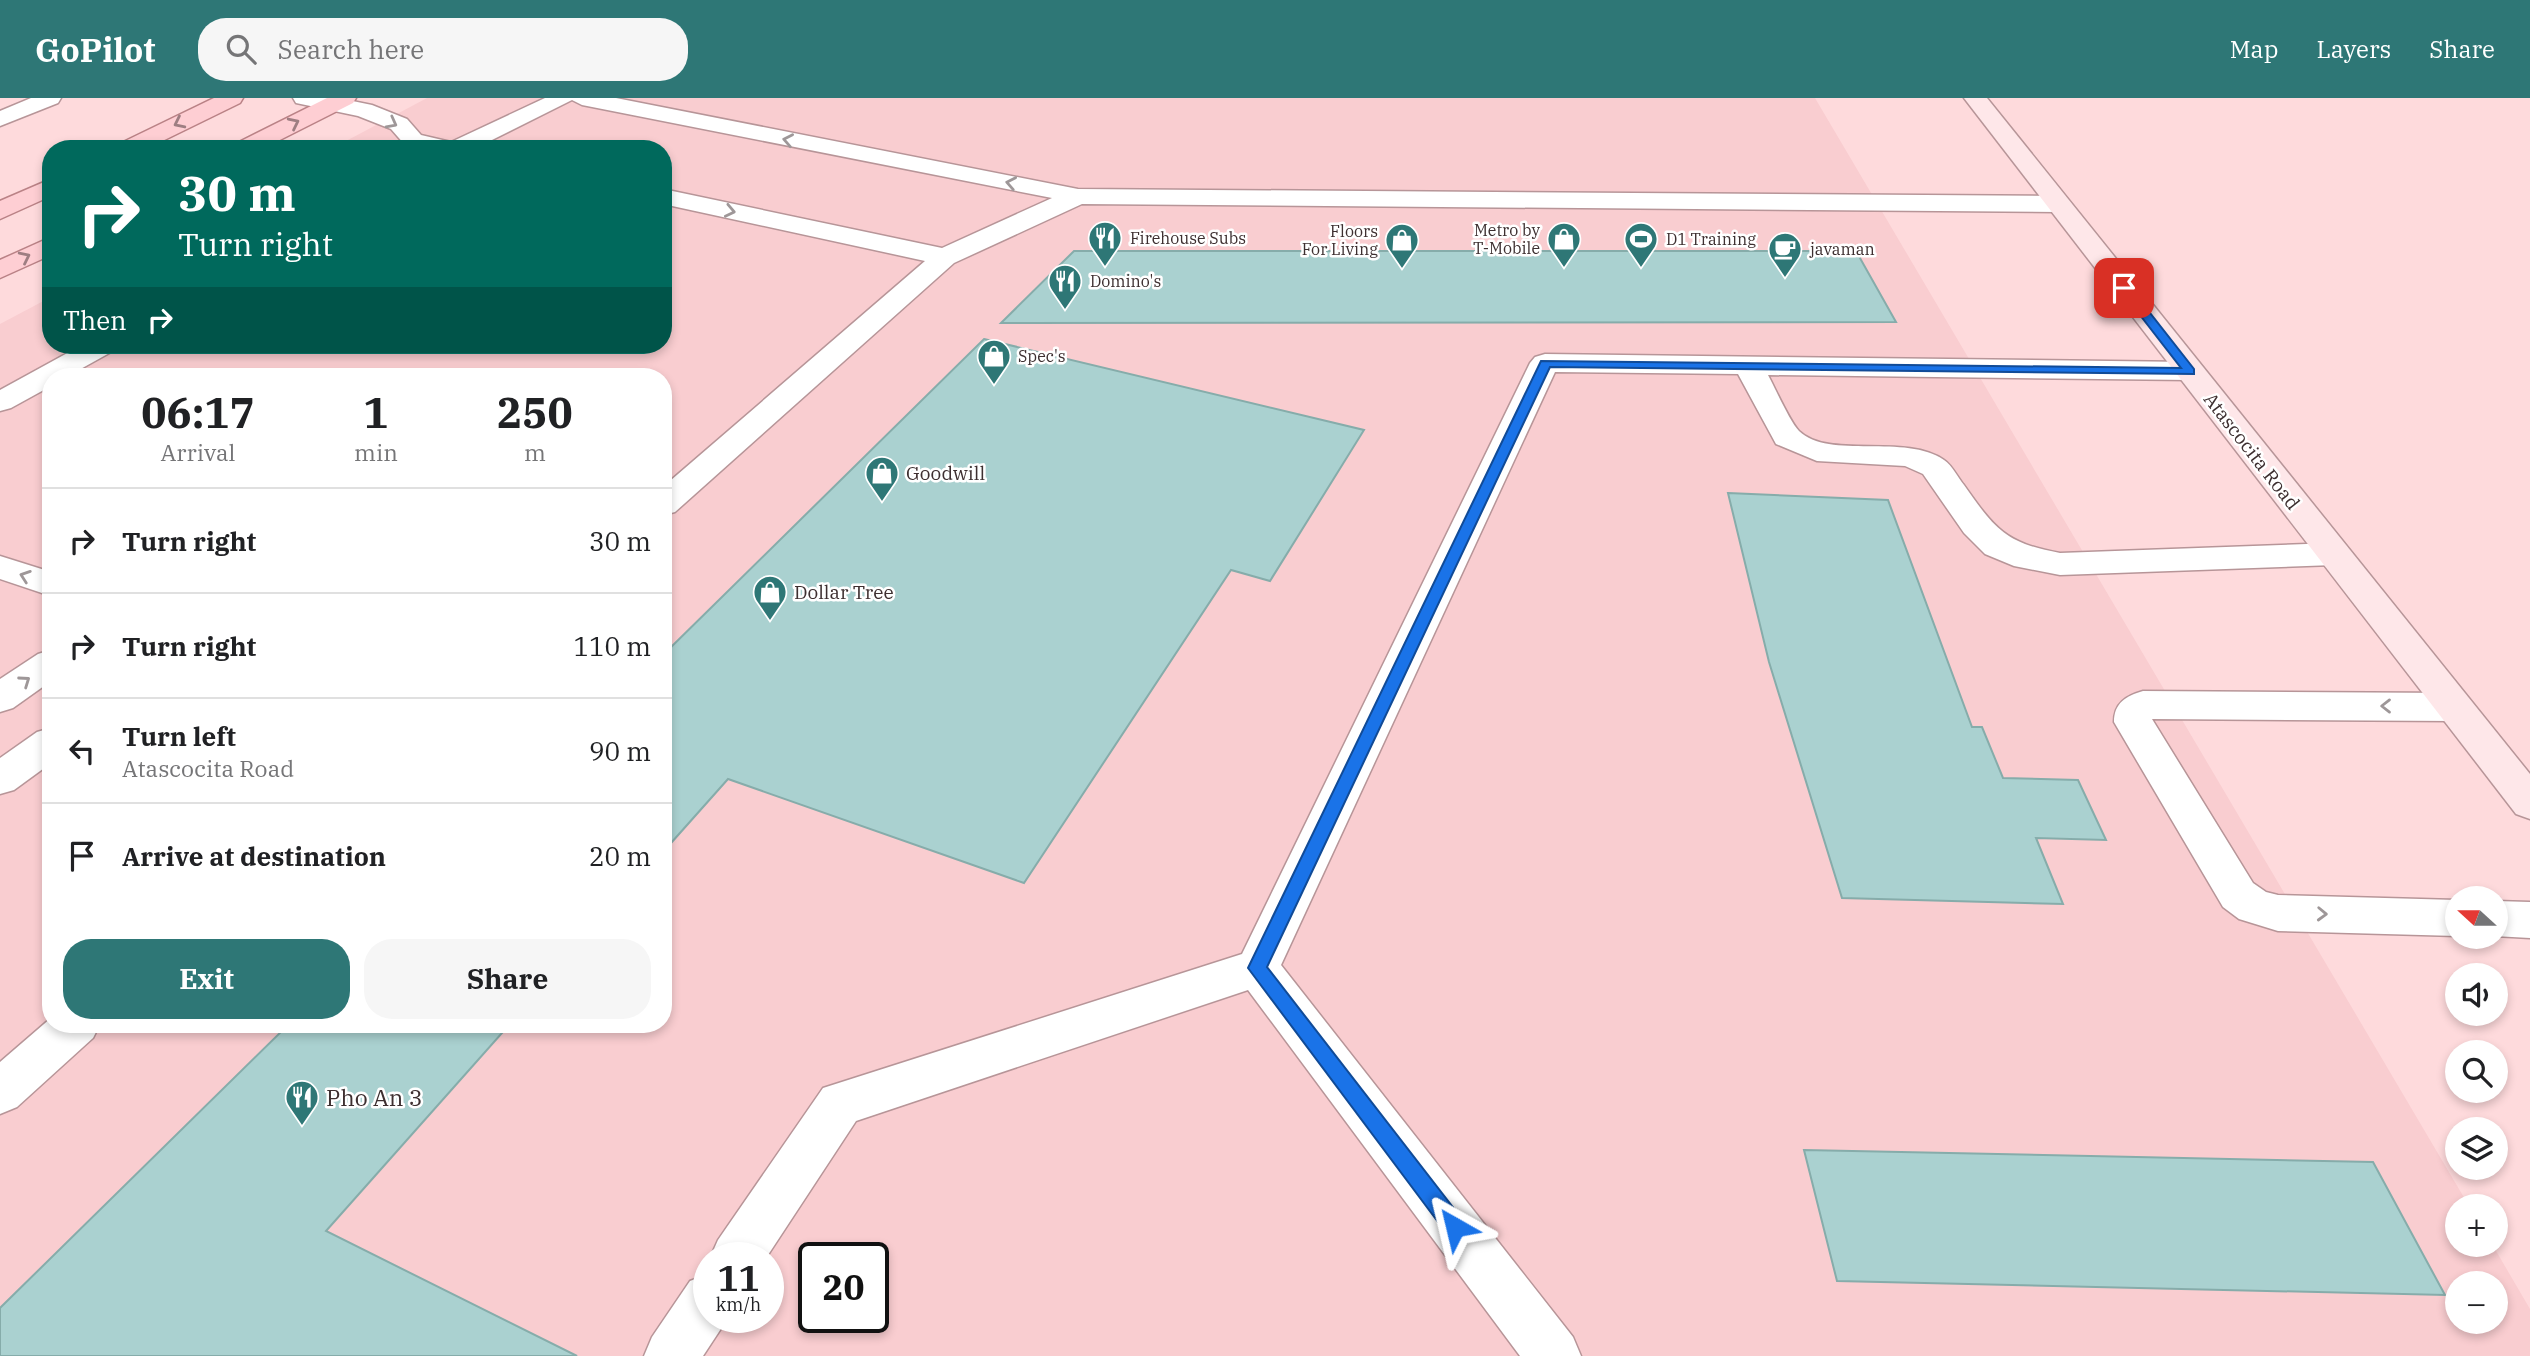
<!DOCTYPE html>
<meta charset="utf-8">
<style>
body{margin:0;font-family:"IBM Plex Serif",serif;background:#f6f6f6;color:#202124;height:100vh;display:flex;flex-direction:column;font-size:26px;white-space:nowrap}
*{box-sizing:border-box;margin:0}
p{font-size:23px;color:#757577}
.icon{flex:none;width:38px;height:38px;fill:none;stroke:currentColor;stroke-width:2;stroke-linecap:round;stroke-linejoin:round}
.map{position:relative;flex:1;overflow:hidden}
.side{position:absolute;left:42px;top:270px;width:630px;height:665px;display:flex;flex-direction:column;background:#fff;border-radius:28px;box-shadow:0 4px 10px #0003}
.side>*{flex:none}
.top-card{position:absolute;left:42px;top:42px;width:630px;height:214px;border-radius:28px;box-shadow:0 4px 10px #0003;background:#00695c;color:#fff;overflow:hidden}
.needle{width:46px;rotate:291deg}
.buttons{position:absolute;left:2445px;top:788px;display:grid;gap:14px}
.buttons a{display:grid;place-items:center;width:63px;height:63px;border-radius:50%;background:#fff;box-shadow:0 4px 10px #0003;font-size:35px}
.speed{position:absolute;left:693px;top:1144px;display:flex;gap:14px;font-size:35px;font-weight:700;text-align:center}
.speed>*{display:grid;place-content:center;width:91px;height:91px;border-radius:50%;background:#fff;box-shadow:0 4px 10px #0003;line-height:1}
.speed small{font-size:18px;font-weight:400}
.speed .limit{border:4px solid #111;border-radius:10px;background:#fff;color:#111}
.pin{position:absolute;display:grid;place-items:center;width:60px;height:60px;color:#fff;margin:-30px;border-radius:14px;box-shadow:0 4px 10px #0006}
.me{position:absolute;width:77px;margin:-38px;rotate:323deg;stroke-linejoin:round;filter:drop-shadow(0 0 5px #0008)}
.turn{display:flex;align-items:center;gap:24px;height:147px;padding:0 21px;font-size:32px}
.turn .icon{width:91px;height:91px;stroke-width:2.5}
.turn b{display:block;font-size:49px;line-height:60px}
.then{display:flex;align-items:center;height:66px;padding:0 21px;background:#0003;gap:14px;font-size:26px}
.eta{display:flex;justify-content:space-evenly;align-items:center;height:119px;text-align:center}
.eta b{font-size:42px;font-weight:800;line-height:49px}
.button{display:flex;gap:14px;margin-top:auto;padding:14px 21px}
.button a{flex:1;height:80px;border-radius:28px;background:#2e7776;color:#fff;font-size:28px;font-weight:800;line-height:80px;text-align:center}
.button a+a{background:#f6f6f6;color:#202124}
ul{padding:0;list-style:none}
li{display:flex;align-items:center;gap:21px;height:105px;padding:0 21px;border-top:2px solid #e0e0e0}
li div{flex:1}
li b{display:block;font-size:26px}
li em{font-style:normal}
header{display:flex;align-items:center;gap:42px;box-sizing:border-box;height:98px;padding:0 35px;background:#2e7776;color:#fff}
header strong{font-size:33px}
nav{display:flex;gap:38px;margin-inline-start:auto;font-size:24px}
.search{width:490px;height:63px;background:#f6f6f6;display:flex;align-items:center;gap:18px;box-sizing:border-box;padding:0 24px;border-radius:28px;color:#757577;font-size:26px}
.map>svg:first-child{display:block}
.built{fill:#f9cdd0;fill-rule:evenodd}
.building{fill:#aad1d0;stroke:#86acaa;stroke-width:2}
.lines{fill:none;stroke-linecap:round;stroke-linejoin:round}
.service-casing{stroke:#b79598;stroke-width:3}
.secondary-casing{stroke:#b79598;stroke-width:3}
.primary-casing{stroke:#ba8286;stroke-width:3}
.service{fill:#fff;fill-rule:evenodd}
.secondary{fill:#fee7e9;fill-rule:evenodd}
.primary{fill:#feced3;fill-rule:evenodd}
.oneway{stroke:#9e7e82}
.oneway2{stroke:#9e9798}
.route{fill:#1a73e8;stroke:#114b97;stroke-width:2}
.labels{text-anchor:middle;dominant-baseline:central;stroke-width:5;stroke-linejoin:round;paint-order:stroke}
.far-poi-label{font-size:16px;fill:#3d2f30;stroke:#fff;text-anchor:start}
.street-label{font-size:19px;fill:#3d2f30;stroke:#fff}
.poi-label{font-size:19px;fill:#3d2f30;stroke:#fff;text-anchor:start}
.near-poi-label{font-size:23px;fill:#3d2f30;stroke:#fff;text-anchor:start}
</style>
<header>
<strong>GoPilot</strong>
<div class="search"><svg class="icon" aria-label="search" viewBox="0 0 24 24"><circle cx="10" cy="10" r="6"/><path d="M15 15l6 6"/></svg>Search here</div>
<nav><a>Map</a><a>Layers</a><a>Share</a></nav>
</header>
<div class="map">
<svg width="2530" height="1258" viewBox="0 0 2530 1258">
<rect width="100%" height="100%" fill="#fedadc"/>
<path class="built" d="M427,0H1815L2469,1108H2457V1146H2492L2530,1211V1258H0V226L51,199V247H663V51H331ZM51,278H663V926H51ZM709,1160H768V1220H709ZM814,1160H873V1220H814ZM2457,1185H2496V1223H2457Z"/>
<g class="building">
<path d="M1074,153H1856L1896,224L1001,225Z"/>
<path d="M984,241L1364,332L1270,483L1231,472L1024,785L728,681L663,754V557Z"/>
<path d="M1728,395L1888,402L1972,629H1982L2003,680L2078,682L2106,742L2036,740L2063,806L1842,800L1769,564Z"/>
<path d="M289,926H510L326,1133L577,1258H0V1210Z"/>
<path d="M1804,1052L2373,1064L2445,1197L1837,1183Z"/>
</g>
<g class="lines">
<defs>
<g id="service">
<path d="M31,0H61L58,5L0,28V13Z"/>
<path d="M293,0H338L372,7L407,21L421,37L451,44L545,0H616L1078,91L2058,98L2067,101L2071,106L2067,111L2058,114L1082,106L954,165L675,414L663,417V389L925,163L663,106V91L942,150L1052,100L582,7L572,2L474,51H420L405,47L391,31L358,18L296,5Z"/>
<path d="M82,247H117L113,253L68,278H51V288L11,310L0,313V292Z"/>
<path d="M1545,256L2190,264L2200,267L2205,273L2200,279L2190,282L1768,277C1775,290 1790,324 1799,333C1829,362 1906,335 1944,362C1952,367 1958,380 1964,387C1995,431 2005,445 2060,455L2334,445L2346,448L2351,456L2346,464L2334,467L2060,477L2014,468L1985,456L1964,435L1923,376L1905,368L1817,363L1776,346L1738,276L1555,274L1281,867L1573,1239L1581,1258H1520L1248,892L856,1023L766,1160H710L718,1142L823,990L1242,856L1530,265L1535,259Z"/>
<path d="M0,458L51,474V498L0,481Z"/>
<path d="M51,552V583L13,610L0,614V581L38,556Z"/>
<path d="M2143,593L2454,595L2467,599L2473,609L2467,619L2454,623L2152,621L2253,785L2266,794L2278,797L2457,802V838L2278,833L2239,821L2223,809L2114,624C2114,605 2126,598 2143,593Z"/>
<path d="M51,630V665L14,692L0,696V660L37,634Z"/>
<path d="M2496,803L2530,804V840L2494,838Z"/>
<path d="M51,920V926H100L93,940L17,1009L0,1016V964Z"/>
<path d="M709,1176V1220H728L703,1258H644L652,1239L690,1183Z"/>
</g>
<path id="secondary" d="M1964,0H1987L2530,676V721L2516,716Z"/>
<g id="primary">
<path d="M214,0H243L240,5L146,51H115L119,46Z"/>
<path d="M327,0H356L353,5L262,51H231L235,46Z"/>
<path d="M51,81V98L0,121V103Z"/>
<path d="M51,139V157L0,180V162Z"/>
</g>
</defs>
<use href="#service" class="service-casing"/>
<use href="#secondary" class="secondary-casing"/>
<use href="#primary" class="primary-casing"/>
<use href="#service" class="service"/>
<use href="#secondary" class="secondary"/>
<use href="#primary" class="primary"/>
</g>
<defs><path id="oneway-chevron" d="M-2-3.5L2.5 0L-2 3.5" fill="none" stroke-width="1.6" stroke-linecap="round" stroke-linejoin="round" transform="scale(1.75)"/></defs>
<g class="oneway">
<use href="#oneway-chevron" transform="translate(179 25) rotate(154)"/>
<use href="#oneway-chevron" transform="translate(294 25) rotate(-26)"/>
<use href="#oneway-chevron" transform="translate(25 159) rotate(-26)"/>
</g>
<g class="oneway2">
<use href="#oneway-chevron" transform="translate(392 25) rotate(28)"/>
<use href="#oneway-chevron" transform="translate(788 42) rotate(-169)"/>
<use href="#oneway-chevron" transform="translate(1011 85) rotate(-169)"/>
<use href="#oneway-chevron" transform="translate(730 113) rotate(12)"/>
<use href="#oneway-chevron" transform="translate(25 478) rotate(-161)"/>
<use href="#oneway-chevron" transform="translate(25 583) rotate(-35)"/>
<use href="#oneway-chevron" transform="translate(2386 608) rotate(-180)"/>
<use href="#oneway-chevron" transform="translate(2322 816) rotate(2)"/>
</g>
<path class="route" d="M2124,186L2128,187L2194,271V276L1550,269L1267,869L1462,1121L1465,1129L1462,1136L1455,1139L1447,1136L1248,870L1541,263L2181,270L2119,190Z"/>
<defs>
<symbol id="restaurant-pin" viewBox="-11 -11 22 30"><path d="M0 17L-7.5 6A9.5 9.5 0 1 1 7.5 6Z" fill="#2e7776" stroke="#fff"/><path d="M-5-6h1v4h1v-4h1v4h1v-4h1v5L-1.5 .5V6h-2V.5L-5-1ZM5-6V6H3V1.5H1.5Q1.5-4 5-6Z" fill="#fff"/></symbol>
<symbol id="shop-pin" viewBox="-11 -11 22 30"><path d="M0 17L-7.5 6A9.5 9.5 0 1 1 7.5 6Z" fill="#2e7776" stroke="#fff"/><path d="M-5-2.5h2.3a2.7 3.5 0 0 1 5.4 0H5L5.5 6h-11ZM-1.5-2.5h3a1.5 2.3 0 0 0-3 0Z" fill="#fff"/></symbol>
<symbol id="stadium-pin" viewBox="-11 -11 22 30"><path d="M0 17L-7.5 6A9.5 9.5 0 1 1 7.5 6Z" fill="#2e7776" stroke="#fff"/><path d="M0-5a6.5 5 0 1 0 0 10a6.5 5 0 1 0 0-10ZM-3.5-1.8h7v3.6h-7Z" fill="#fff"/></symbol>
<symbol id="cafe-pin" viewBox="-11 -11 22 30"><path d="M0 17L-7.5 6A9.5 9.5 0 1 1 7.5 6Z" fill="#2e7776" stroke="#fff"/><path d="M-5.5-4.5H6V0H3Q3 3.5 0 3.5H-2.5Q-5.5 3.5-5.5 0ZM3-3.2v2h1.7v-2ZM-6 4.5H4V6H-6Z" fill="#fff"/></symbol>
</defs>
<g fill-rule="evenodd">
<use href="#restaurant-pin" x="1086" y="121" width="38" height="52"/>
<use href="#shop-pin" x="1545" y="122" width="38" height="52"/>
<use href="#stadium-pin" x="1622" y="122" width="38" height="52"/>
<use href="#shop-pin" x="1383" y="123" width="38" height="52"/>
<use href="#cafe-pin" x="1766" y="132" width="38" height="52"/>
<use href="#restaurant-pin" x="1046" y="164" width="38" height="52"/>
<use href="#shop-pin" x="975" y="239" width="38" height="52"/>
<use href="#shop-pin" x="863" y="356" width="38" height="52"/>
<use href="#shop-pin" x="751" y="475" width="38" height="52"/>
<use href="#restaurant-pin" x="283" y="980" width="38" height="52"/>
</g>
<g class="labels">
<g class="far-poi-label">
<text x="1540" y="132" text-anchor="end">Metro by<tspan x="1540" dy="18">T-Mobile</tspan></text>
<text x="1378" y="133" text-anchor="end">Floors<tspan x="1378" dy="18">For Living</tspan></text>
<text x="1130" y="140">Firehouse Subs</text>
<text x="1666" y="141">D1 Training</text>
<text x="1810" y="151">javaman</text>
<text x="1090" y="183">Domino's</text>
<text x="1018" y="258">Spec's</text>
</g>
<g class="street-label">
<text transform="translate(2252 353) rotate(52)">Atascocita Road</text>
</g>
<g class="poi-label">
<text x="906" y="375">Goodwill</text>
<text x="794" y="494">Dollar Tree</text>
</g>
<g class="near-poi-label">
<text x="326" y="999">Pho An 3</text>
</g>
</g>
</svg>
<div class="buttons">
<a><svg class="needle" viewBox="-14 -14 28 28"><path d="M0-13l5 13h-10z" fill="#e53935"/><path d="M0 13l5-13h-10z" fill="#757577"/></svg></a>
<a><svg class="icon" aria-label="sound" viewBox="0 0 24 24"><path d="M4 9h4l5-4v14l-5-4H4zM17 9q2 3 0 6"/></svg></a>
<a><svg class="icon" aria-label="search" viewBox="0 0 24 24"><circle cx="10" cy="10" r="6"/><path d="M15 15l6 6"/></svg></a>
<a><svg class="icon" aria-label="layers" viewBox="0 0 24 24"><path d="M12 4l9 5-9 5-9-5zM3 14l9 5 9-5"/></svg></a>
<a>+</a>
<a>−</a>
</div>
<div class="speed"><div>11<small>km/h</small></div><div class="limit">20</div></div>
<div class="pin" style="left:2124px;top:190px;background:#d93025"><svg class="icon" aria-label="arrive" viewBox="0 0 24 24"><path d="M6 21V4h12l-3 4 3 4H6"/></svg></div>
<svg class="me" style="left:1455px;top:1129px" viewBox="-20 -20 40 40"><path d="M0-17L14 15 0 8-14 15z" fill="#1a73e8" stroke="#fff" stroke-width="4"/></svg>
<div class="top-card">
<div class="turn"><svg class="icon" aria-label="right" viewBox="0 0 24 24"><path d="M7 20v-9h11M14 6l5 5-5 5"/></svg><div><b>30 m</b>Turn right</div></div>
<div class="then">Then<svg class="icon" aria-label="right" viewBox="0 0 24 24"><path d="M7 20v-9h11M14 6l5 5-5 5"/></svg></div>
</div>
<section class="side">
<div class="eta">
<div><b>06:17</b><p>Arrival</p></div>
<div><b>1</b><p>min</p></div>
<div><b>250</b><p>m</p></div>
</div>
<ul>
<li><svg class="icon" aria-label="right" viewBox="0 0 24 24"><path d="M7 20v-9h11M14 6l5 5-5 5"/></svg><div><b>Turn right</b></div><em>30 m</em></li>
<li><svg class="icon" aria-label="right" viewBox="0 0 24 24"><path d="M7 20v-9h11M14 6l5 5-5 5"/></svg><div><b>Turn right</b></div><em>110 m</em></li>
<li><svg class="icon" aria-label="left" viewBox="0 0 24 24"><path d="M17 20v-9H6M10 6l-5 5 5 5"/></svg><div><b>Turn left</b><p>Atascocita Road</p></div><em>90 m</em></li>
<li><svg class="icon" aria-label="arrive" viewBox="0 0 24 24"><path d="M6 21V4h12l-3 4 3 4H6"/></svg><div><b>Arrive at destination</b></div><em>20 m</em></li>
</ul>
<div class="button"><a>Exit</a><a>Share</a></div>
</section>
</div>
